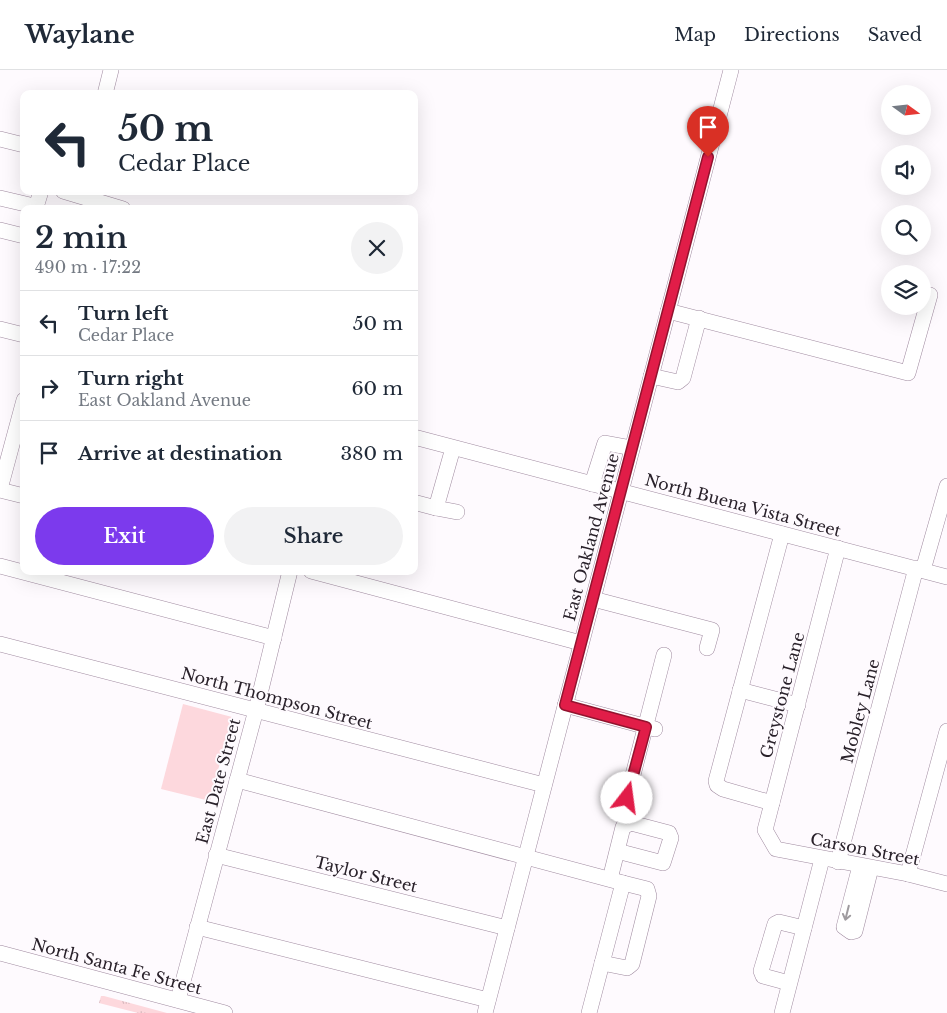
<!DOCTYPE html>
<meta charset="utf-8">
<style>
body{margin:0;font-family:"Libre Baskerville",serif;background:#f2f2f3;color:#1f2937;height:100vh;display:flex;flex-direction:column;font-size:19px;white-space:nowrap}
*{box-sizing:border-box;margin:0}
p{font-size:16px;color:#747a83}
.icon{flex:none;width:28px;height:28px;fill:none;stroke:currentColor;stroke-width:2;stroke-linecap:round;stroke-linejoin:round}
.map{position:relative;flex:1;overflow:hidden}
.panel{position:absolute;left:20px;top:135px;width:398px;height:370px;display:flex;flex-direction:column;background:#fff;border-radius:10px;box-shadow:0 5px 20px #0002}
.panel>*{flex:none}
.banner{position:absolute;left:20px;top:20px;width:398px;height:105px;border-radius:10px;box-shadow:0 5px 20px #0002;background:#fff;color:#1f2937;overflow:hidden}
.needle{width:32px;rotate:105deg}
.buttons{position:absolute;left:881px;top:15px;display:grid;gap:10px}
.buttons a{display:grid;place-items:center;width:50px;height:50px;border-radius:50%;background:#fff;box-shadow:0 5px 20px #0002;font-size:25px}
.pin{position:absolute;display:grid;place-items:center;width:42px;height:42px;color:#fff;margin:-51px -21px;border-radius:50% 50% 50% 0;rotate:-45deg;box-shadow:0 0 5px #0007}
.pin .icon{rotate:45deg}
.me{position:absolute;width:55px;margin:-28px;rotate:15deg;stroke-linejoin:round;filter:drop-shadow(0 0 4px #0008)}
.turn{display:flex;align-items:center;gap:18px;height:105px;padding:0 15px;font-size:22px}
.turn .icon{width:65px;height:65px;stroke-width:2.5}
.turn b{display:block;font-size:35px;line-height:42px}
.round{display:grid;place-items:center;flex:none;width:52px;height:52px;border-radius:26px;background:#f2f2f3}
.summary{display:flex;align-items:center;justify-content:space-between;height:85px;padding:0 15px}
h1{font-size:30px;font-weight:600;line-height:38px}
.cta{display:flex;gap:10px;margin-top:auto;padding:10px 15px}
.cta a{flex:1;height:58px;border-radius:30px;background:#7c3aed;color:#fff;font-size:20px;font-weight:600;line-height:58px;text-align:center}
.cta a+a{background:#f2f2f3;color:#1f2937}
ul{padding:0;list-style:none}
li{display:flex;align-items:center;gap:15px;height:65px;padding:0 15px;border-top:1px solid #e0e1e3}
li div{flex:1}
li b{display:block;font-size:19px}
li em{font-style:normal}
header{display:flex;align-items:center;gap:30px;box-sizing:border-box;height:70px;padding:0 25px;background:#fff;border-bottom:1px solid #e0e1e3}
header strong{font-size:24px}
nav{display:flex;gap:28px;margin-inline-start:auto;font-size:18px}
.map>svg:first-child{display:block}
.grass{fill:url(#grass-tufts)}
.pitch{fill:#fdd8dd}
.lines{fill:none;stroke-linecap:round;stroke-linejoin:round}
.minor-casing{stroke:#a08ba0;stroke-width:16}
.minor{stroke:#fff;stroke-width:15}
.oneway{stroke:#9f9b9f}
.route-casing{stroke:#92132f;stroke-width:12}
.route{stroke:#e11d48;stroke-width:9}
.labels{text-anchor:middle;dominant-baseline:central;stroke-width:4;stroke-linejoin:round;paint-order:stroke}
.street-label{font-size:16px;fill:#29212a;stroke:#fefafe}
</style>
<header>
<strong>Waylane</strong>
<nav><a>Map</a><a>Directions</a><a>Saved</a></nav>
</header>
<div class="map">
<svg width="947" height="943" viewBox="0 0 947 943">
<defs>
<pattern id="grass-tufts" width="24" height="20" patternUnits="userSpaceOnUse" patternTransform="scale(1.25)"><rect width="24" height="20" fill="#fdd8dd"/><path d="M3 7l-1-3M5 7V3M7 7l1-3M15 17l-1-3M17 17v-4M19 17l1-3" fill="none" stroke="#d9b9be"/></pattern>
</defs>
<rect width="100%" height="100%" fill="#fefafe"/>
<path class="grass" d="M101,926H104L167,943H138L99,933Z"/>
<path class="pitch" d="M183,634L232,647L210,731L161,719Z"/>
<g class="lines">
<defs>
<g id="minor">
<path d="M105,24L111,0"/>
<path d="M0,69L24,75"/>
<path d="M63,121L123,139"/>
<path d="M0,128L34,136L37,134L41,121"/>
<path d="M0,160L24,166"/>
<path d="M668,241L908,303L930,225"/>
<path d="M0,259L24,265"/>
<path d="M651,306L678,312L683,308L699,248"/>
<path d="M414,367L947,507"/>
<path d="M453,378L436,438L457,442"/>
<path d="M592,414L605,373L632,378"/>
<path d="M0,419L24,330"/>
<path d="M0,420L24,426"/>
<path d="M417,433L436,438"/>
<path d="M838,478L765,760L776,779L908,804L947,814"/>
<path d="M0,496L274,568"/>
<path d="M923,500L947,416"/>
<path d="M311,501L581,573"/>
<path d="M593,529L712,560L707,578"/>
<path d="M0,574L544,715"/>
<path d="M740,620L798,635"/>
<path d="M565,635L655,659"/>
<path d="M237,710L623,813L589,943"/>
<path d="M627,728L664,585"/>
<path d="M772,733L723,719L717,715L716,711L782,464"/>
<path d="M216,785L507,858"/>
<path d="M838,792L916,498"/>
<path d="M860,796L844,857L851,862L855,861L871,798"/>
<path d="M908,804L947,661"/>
<path d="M610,809L623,757L631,753L669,763L671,768L663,793L617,781"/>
<path d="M197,857L488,930"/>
<path d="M0,883L225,943"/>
<path d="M602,893L627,898L632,894L649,826L647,819L623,813"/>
<path d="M789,913L763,906L761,901L775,854L779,852L804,858"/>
<path d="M178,930L256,640L290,501"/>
<path d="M485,943L731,0"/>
<path d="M782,943L822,789"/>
</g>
</defs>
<use href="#minor" class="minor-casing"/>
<use href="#minor" class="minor"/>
</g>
<defs><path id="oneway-shaft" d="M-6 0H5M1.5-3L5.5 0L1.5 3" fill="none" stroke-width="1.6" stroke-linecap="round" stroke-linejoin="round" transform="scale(1.25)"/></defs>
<use class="oneway" href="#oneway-shaft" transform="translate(847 843) rotate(104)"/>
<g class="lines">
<defs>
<path id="route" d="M627,728L646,657L565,635L708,87"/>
</defs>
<use href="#route" class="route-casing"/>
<use href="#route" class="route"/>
</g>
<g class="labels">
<g class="street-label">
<text transform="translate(743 435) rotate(15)">North Buena Vista Street</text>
<text transform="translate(591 467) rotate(-75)">East Oakland Avenue</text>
<text transform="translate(782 625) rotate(-75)">Greystone Lane</text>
<text transform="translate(277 628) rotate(15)">North Thompson Street</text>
<text transform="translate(860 641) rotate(-75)">Mobley Lane</text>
<text transform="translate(218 711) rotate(-75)">East Date Street</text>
<text transform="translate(865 779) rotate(11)">Carson Street</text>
<text transform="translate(366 804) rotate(14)">Taylor Street</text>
<text transform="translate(117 896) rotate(15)">North Santa Fe Street</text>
</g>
</g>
</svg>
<div class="buttons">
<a><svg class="needle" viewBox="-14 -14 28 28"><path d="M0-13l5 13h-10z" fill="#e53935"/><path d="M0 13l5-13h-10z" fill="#747a83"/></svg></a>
<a><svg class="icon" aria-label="sound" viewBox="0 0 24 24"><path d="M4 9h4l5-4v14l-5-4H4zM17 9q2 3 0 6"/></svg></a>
<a><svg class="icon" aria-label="search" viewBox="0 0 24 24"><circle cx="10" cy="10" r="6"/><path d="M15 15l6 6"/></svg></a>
<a><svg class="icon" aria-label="layers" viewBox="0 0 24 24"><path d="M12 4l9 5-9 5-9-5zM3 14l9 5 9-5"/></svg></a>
</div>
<div class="pin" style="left:708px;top:87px;background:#d93025"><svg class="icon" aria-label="arrive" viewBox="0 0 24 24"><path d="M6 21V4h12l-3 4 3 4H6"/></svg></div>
<svg class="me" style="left:627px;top:728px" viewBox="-20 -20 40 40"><circle r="19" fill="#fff"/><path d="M0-13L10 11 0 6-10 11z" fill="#e11d48"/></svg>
<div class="banner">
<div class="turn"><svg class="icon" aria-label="left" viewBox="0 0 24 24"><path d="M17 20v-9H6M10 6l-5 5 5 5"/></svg><div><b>50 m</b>Cedar Place</div></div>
</div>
<section class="panel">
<div class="summary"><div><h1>2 min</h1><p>490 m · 17:22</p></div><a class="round"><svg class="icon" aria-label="close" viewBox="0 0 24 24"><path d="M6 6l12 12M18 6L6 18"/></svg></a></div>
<ul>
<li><svg class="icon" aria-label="left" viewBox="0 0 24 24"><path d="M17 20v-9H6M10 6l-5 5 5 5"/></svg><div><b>Turn left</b><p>Cedar Place</p></div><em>50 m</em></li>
<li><svg class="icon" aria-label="right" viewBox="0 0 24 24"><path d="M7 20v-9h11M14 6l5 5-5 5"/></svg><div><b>Turn right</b><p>East Oakland Avenue</p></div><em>60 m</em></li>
<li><svg class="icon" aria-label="arrive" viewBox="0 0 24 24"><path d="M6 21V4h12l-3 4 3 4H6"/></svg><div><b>Arrive at destination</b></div><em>380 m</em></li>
</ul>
<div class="cta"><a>Exit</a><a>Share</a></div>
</section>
</div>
